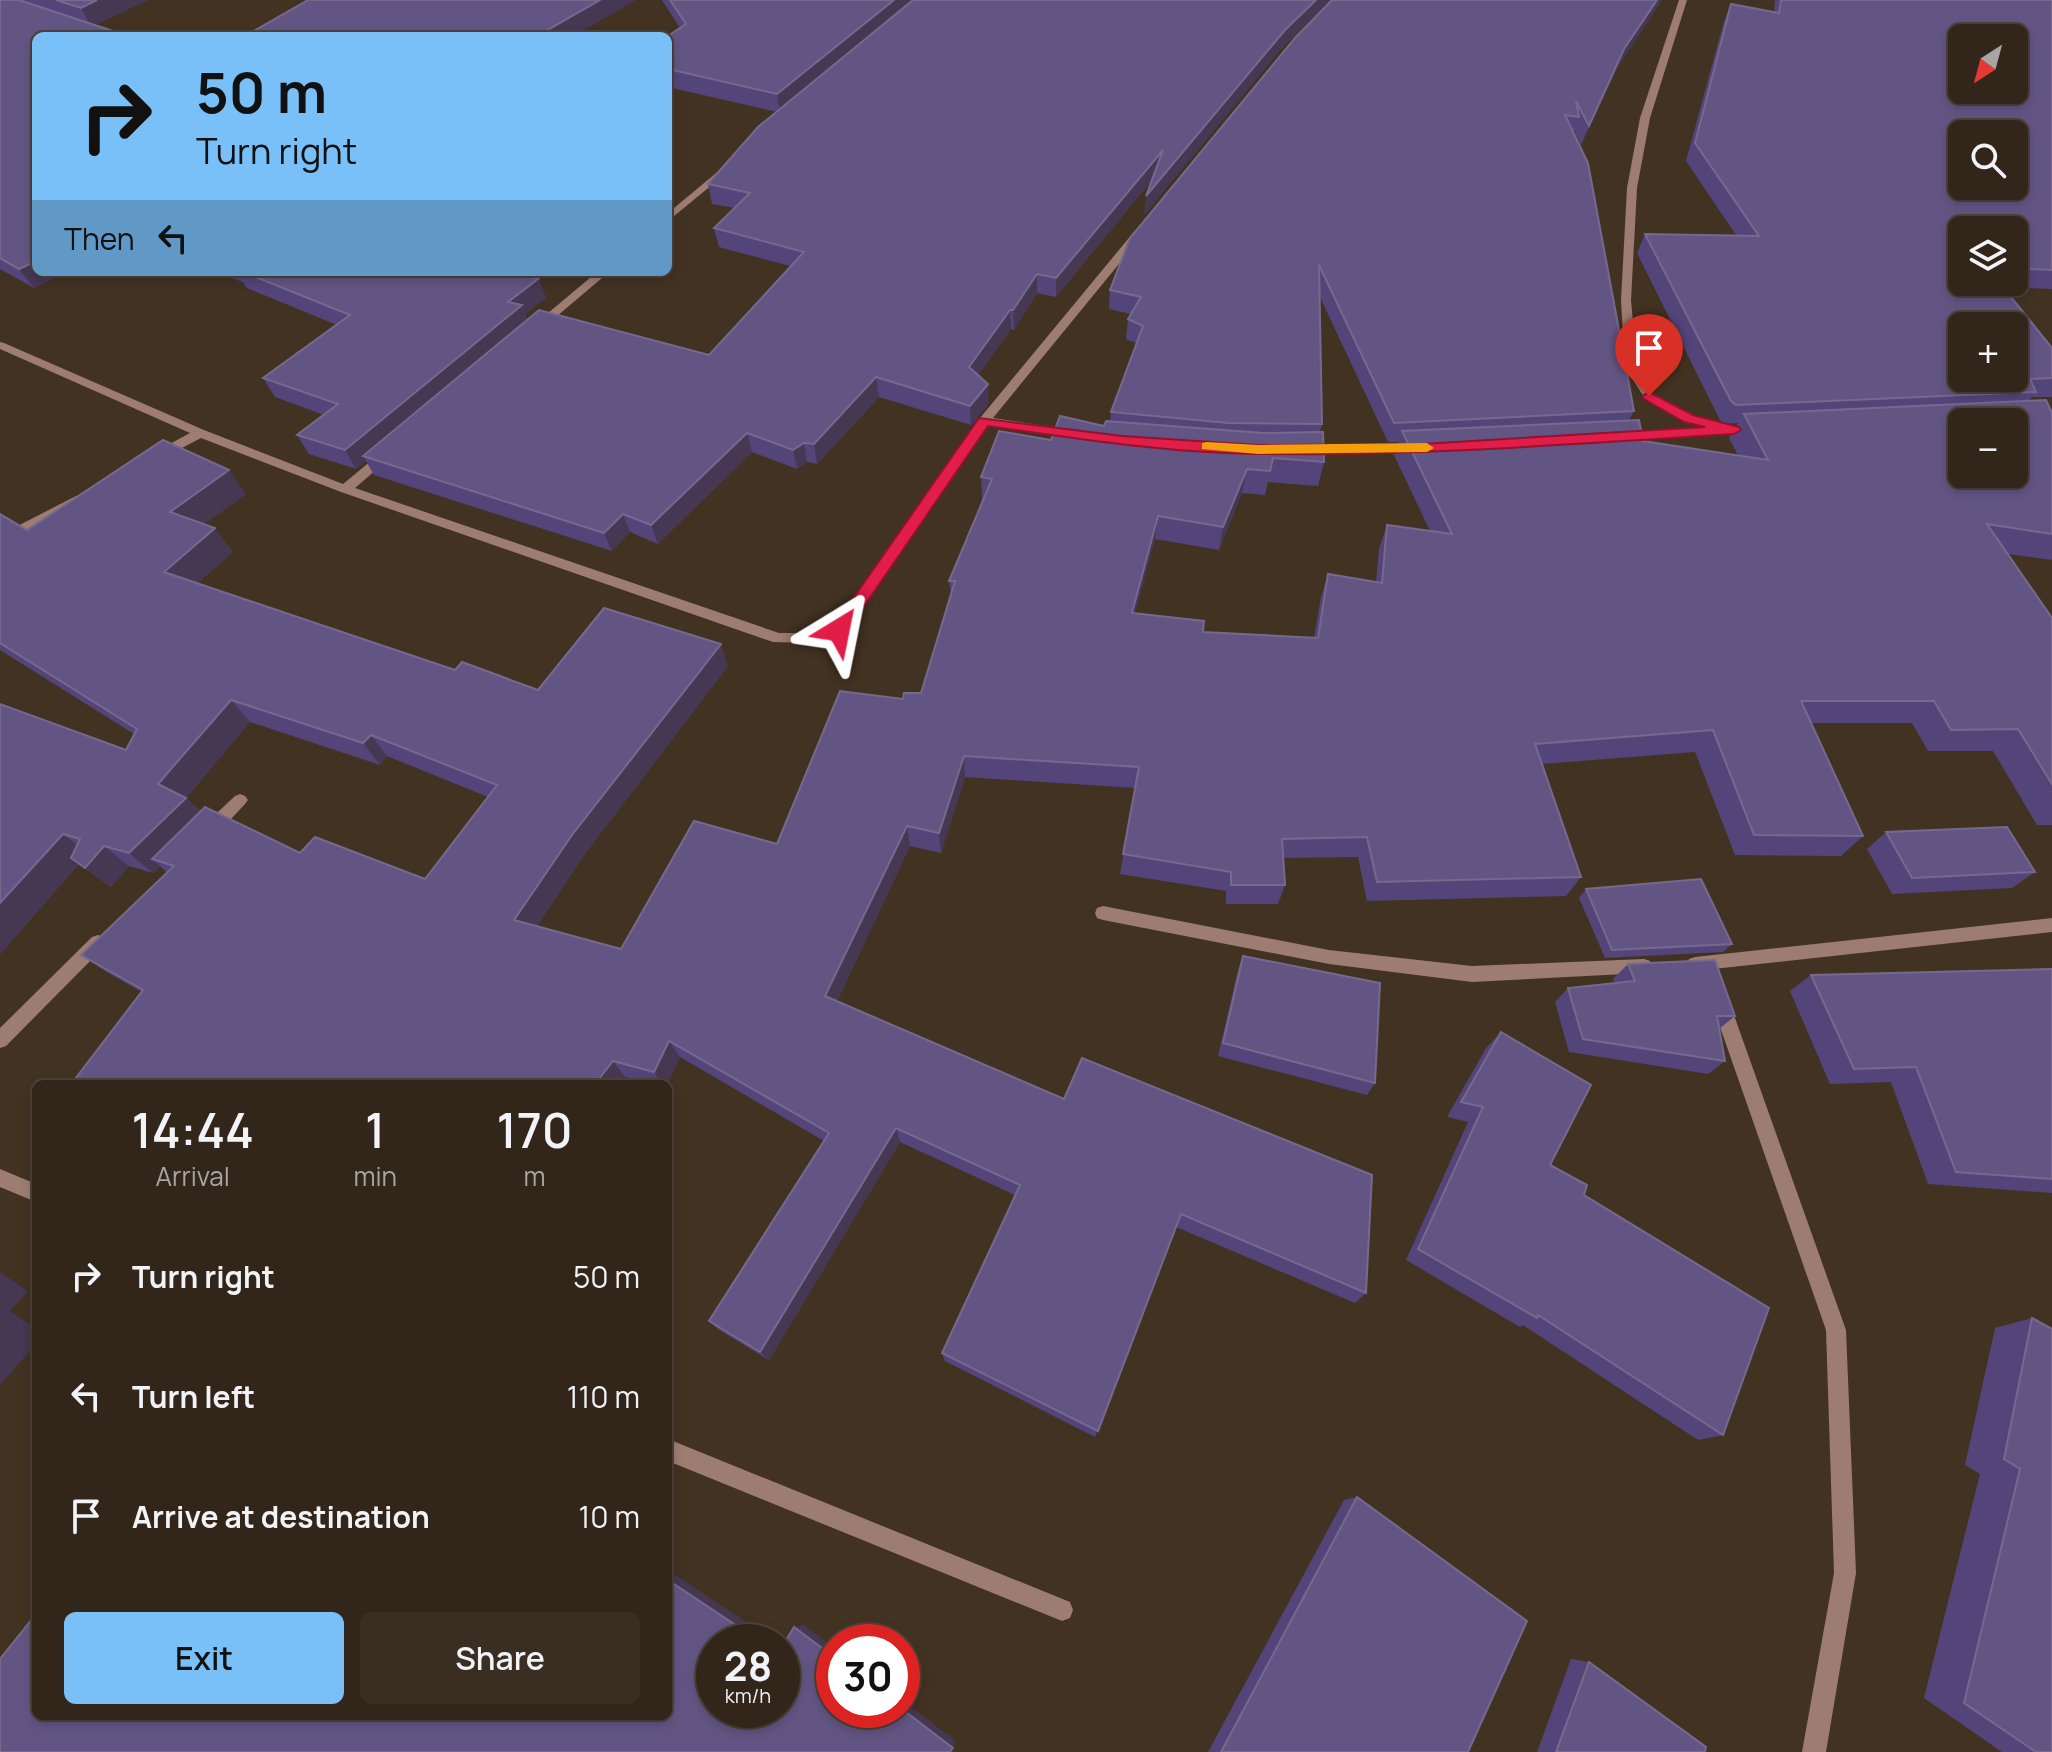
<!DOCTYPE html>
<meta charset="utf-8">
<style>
body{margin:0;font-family:Manrope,sans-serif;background:#3a2e23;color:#f1f3f6;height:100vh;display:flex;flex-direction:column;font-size:30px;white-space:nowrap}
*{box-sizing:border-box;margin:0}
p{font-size:26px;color:#a8a5a2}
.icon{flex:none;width:44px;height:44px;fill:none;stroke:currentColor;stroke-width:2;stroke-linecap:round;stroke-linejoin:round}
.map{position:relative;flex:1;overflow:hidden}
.side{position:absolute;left:32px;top:1080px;width:640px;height:640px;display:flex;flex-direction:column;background:#32261a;border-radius:12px;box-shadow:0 4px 12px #0003,0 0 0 2px #4d4339}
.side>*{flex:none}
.hud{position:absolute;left:32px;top:32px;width:640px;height:244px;border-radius:12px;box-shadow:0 4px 12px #0003,0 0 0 2px #4d4339;background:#79bff8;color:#111;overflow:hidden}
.needle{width:52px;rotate:216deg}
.fabs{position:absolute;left:1948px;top:24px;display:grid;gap:16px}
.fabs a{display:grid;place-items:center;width:80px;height:80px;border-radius:12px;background:#32261a;box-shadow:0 4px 12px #0003,0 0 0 2px #4d4339;font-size:40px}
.speed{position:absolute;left:696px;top:1624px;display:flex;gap:16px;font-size:40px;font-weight:700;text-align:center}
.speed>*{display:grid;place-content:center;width:104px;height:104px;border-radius:50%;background:#32261a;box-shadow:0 4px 12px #0003,0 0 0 2px #4d4339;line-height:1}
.speed small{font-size:20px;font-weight:400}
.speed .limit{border:12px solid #d22;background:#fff;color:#111}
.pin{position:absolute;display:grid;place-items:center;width:68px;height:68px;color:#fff;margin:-82px -34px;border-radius:50% 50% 50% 0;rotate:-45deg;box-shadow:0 0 8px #0007}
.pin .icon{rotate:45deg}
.me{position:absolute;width:88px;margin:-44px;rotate:35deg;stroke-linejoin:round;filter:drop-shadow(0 0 6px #0008)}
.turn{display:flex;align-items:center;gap:28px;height:168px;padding:0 32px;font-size:36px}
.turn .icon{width:104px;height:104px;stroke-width:2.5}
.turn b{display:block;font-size:56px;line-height:68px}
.then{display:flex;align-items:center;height:76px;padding:0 32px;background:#0003;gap:16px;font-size:30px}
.eta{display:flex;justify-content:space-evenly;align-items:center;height:136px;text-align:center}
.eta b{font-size:48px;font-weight:600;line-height:56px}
.primary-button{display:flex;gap:16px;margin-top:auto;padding:16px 32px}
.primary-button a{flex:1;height:92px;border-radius:12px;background:#79bff8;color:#111;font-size:32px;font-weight:600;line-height:92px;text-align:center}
.primary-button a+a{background:#3a2e23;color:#f1f3f6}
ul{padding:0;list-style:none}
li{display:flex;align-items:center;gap:24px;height:120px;padding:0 32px}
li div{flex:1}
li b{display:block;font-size:30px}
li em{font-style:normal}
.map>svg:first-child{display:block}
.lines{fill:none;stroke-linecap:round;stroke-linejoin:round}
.street{fill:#9d7c72;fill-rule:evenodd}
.wall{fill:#53457a;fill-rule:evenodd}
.shaded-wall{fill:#463753}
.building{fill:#625583;stroke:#76698e;stroke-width:2;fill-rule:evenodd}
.route{fill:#e11d48;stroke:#92132f;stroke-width:2}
.slow{fill:#f59e0b}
</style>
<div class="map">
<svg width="2052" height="1752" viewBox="0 0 2052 1752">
<rect width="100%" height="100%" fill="#423222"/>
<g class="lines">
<g class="street">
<path d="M1679,0H1687L1650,118L1637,188L1631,300L1637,367L1653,393L1692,416L1721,423L1722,427L1756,425L1762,429L1756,433L1620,441L1616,440V434L1709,428L1684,422L1645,399L1625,367L1621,300L1627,188L1640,118Z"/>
<path d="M721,169L729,171L668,221V213Z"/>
<path d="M1137,232L1142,235L1141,237L993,418L1074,430L1080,434L1078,437L987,425L844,634L809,643L773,642L341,492L201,438L163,458H155V452L190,433L0,349V342L4,343L204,430L343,484L383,451H391V457L355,488L779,633H809L834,626L980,418L1133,233Z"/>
<path d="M597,272H609L543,328H535V324Z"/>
<path d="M1417,444L1421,445V451L1304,453L1298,449L1304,445Z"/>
<path d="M76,496L80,497V503L0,546V535Z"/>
<path d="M240,794L245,796L248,800L245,804L216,835H204L202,830L204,825L235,796Z"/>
<path d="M1103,906L1329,950L1472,966L1644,959L1650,961L1652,966L1650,971L1644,973L1472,982L1329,964L1103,920L1097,918L1095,913L1097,908Z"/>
<path d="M2052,918V932L1695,971L1689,969L1687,964L1689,959L1695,957Z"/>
<path d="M98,935L104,937L106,942L104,947L6,1046L0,1048V1028L92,937Z"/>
<path d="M1721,996L1727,999L1730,1004L1846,1330L1856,1573L1826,1752H1802L1834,1573L1826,1330L1712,1004L1715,999Z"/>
<path d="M0,1169L36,1184V1202L0,1187Z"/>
<path d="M668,1439L1070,1602L1073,1610L1070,1618L1062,1621L668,1461Z"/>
</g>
</g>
<g class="wall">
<path d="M0,0H148L94,25L34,288L0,269Z"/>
<path d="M662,0H1331L1282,48L1144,215L1151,181L1056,297L1037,293L1014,330L1011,329L978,375L989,403L971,425L879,397L817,464L807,462L797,469L752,452L658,544L630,532L612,551L374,475L366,461L356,469L309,454L297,435L324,415L275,397L263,378L337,325L247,288L243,282L214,272H548L539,280L546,298L525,314L527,319L709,355L790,266L719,247L714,228L735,208L712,204L708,184L777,112L668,87V36L680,28Z"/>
<path d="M1332,0H1662L1617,68L1581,145L1574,130L1573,133L1634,411L1629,420L1643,441L1738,455L1729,438L1738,423L1725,424L1720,420L1637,253L1645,234L1736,235L1686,161L1724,21L1731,4L1774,12L1775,0H2052V289L2003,287L2052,348V397H2032L2029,400L2052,413V560L2008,554L2052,618V825H2037L1993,751H1928L1912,723H1811L1863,836L1841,856L1735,855L1695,752L1542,764L1581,877L1566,896L1367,901L1358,857L1283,858L1285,885L1278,904H1226V891L1120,874L1135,788L965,777L941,853L910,846L837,1001L1366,1293L1355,1303L1176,1227L1095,1437L945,1361L942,1353L1015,1195L900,1142L769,1360L719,1330L709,1321L824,1141L680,1057L667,1084H651L625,1077L620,1084H73L142,992L108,973L81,955L167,873L160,866L153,873L129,866L111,887L79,864L0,954V704L126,750L134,734L0,650V514L27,530L246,494L204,524L233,552L197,583L455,670L538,690L728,666L584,855L537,926L621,949L777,844L903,699L921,693L951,595L949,581L983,501L982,500L981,477L1051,440L1104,426L1110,422L1111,412L1136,343L1126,339L1128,319L1131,314L1109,309L1110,290ZM2014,230V282H1962ZM1319,295L1388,442H1399L1394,455L1430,531L1387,525L1379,549L1376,582L1328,574L1321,597L1314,638L1203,632L1135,613L1155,539L1219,550L1242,493L1265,495L1268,482L1318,486L1324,462L1320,432L1322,424ZM250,722L380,765L387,756L488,797L425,879L300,853L200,811L186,798Z"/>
<path d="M1886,832L2035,872L2012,888L1892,894L1867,849Z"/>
<path d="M1586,889L1732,944L1723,952L1605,958L1579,898Z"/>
<path d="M1243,956L1375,1083L1367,1095L1218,1056L1238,970Z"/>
<path d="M1628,964L1735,1016L1719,1029L1725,1061L1708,1074L1569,1052L1555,1002L1568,988L1615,983L1613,979Z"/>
<path d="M2052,969V1193L1928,1184L1891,1082L1830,1084L1790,991L1811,975Z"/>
<path d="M1501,1032L1550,1165L1584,1195L1723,1435L1698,1440L1523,1325L1520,1327L1406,1260L1468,1122L1447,1117L1486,1048Z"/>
<path d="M2032,1318L2052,1752H2002L1924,1698L1980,1474L1965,1465L1995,1328Z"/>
<path d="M1357,1497L1468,1752H1208L1344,1500Z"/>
<path d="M1571,1659L1589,1662L1705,1752H1537Z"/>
</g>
<g class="shaded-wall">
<path d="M97,0H148L91,26L81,8Z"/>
<path d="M600,0H636L574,36H537Z"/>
<path d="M894,0H917L780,113L777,94Z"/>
<path d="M1316,0H1331L1282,48L1144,215L1146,196L1285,30Z"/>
<path d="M1657,0H1662L1617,68L1581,145L1589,126L1624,49Z"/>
<path d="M1163,150L1161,169L1056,297V278Z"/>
<path d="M36,261V272H67L34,288L19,269Z"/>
<path d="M517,272H548L539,280L546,298L525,314L529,325L363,456L366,461L356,469L345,450L508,302Z"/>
<path d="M1037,274V293L1014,330L1013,310Z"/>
<path d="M1010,310L1011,329L970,387L969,367Z"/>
<path d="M876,377L879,397L817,464L814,444Z"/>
<path d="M988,384L989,403L971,425L970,406Z"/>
<path d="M747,433L752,452L658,544L651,525Z"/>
<path d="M804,443L807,462L797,469L793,450Z"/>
<path d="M1247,469L1242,493L1219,550L1223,527Z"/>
<path d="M229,470L246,494L188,536L170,512Z"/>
<path d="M623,514L630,532L612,551L604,533Z"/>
<path d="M1158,516L1155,539L1129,636L1132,613Z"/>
<path d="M215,528L233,552L184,595L164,572Z"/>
<path d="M721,644L728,666L584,855L528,939L514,920L572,835Z"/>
<path d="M231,700L250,722L185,799L186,798L208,818L152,859L160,866L153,873L129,853L158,784Z"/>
<path d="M371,735L387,756L380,765L363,743Z"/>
<path d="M964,756L965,777L941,853L939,833Z"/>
<path d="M907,826L910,846L831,1013L825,996Z"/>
<path d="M63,834L89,854L71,858L79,864L0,954V903Z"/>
<path d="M104,846L129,866L111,887L85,868Z"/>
<path d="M669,1041L680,1057L667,1084H662L654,1072Z"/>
<path d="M613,1061L625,1077L620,1084H595Z"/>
<path d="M896,1128L900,1142L769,1360L760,1352Z"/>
<path d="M0,1272L28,1291L10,1311L36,1329V1344L0,1385Z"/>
<path d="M668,1570L776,1642H761L668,1580Z"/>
<path d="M804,1625L834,1648V1657L794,1627Z"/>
<path d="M902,1700L956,1741L953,1748L902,1709Z"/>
</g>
<g class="building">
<path d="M0,0H19L128,36H36V261L19,269L0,258Z"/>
<path d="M56,0H97L81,8Z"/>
<path d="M308,0H600L537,36H245Z"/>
<path d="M670,0H894L777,94L668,69V36L686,24Z"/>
<path d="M913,0H1316L1285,30L1146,196L1163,150L1056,278L1037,274L1013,310H1010L969,367L988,384L970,406L876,377L814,444L804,443L793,450L747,433L651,525L623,514L604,533L363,456L539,310L709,355L804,252L714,228L750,193L708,184L758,127Z"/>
<path d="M1332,0H1657L1624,49L1589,126L1576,101L1579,117L1565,115L1588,163L1634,411L1394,423L1319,265L1322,424L1228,423L1111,412L1143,326L1128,319L1141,297L1110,290L1130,238L1295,38Z"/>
<path d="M1781,0H2052V270L2014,268V230H1962V282H1999L2052,348V378L2030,379L2036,392L1736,405L1731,401L1645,234L1759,236L1695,143L1731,4L1779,13ZM1962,38H2014V90H1962ZM1962,134H2014V186H1962ZM1962,326H2014V378H1962Z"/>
<path d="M243,272H518L538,279L508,302L522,305L345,450L297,435L338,404L263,378L350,315Z"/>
<path d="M2046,400L2052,413V534L1987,524L2052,618V784L2018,729L1951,730L1934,701H1801L1863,836L1754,835L1713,730L1535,744L1581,877L1377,882L1367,837L1282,839L1285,885H1231V872L1123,854L1139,767L964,756L939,833L907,826L825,996L1064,1099L1082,1058L1372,1175L1366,1293L1181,1214L1098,1431L942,1353L1020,1185L896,1128L760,1352L709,1321L829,1133L669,1041L654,1072L613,1061L595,1084L72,1083L143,990L81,955L174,866L152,859L205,807L300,853L315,837L425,879L497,785L371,735L363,743L231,700L158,784L186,798L129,853L104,846L85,868L71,858L80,839L63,834L0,903V704L126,750L137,729L0,643V514L27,530L163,440L229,470L170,512L215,528L164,572L455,670L462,662L538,690L604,608L721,644L572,835L514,920L621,949L694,821L777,844L840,691L903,699L904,693H921L955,581H949L992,479L981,477L999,431L1051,440L1060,416L1104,426L1106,421L1263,433L1323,432L1324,462L1273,458L1270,471L1247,469L1223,527L1158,516L1132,613L1204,621L1203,632L1318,638L1328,574L1382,583L1387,525L1452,534L1402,431L1639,420L1643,441L1768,460L1744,414ZM1962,422H2014V474H1962Z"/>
<path d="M2007,827L2035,872L1912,878L1886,832Z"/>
<path d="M1701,879L1732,944L1612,950L1586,889Z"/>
<path d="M1243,956L1380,983L1375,1083L1223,1043Z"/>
<path d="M1715,960L1735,1016H1717L1725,1061L1583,1039L1568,988L1635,981L1628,964Z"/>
<path d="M2052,969V1179L1956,1172L1916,1067L1854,1069L1811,975Z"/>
<path d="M1501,1032L1591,1085L1550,1165L1587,1185L1584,1195L1769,1308L1723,1435L1538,1315L1537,1318L1418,1249L1483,1107L1461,1102Z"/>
<path d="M2032,1318L2052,1329V1752H2036L1964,1703L2020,1469L2004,1459Z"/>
<path d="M1357,1497L1527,1621L1468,1752H1221Z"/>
<path d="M668,1580L761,1642H714V1710H782V1647L794,1627L834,1657V1710L902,1709L953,1748L950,1752H0V1659L36,1614V1716H668Z"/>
<path d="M1589,1662L1706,1747L1705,1752H1556Z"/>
</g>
<path class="route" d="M1649,392L1693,415L1739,427L1741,430L1734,434C1576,444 1418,456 1260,454C1169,453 1078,439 988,426L845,634H834L831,630L979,418L1122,436L1258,445L1422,444L1705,427L1684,422L1644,399L1642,396Z"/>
<path class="slow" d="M1207,442L1258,445L1427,443L1434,448L1427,452L1258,454L1202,449V443Z"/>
</svg>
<div class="fabs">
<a><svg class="needle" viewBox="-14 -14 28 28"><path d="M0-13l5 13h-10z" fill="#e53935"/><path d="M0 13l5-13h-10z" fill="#a8a5a2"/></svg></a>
<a><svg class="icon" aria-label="search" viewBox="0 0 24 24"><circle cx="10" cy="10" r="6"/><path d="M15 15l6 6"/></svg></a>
<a><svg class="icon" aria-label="layers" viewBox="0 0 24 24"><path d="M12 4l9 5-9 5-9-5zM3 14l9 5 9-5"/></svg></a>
<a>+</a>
<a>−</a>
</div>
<div class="speed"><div>28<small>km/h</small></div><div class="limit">30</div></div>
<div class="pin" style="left:1649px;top:396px;background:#d93025"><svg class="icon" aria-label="arrive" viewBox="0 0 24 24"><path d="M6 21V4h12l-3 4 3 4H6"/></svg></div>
<svg class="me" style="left:839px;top:630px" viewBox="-20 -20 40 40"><path d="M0-17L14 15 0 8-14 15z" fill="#e11d48" stroke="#fff" stroke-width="4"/></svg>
<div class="hud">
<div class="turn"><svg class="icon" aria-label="right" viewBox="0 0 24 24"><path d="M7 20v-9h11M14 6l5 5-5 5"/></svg><div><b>50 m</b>Turn right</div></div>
<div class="then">Then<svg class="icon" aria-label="left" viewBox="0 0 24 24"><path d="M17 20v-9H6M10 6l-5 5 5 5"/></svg></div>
</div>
<section class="side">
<div class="eta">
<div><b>14:44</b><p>Arrival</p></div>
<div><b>1</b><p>min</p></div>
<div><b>170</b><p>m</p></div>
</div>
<ul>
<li><svg class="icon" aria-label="right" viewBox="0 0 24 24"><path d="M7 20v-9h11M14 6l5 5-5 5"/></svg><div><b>Turn right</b></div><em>50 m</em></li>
<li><svg class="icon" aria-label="left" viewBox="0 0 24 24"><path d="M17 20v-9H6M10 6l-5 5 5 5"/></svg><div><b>Turn left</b></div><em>110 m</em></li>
<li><svg class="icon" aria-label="arrive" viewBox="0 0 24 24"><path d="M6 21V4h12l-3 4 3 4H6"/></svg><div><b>Arrive at destination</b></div><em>10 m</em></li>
</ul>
<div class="primary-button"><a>Exit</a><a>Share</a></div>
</section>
</div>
